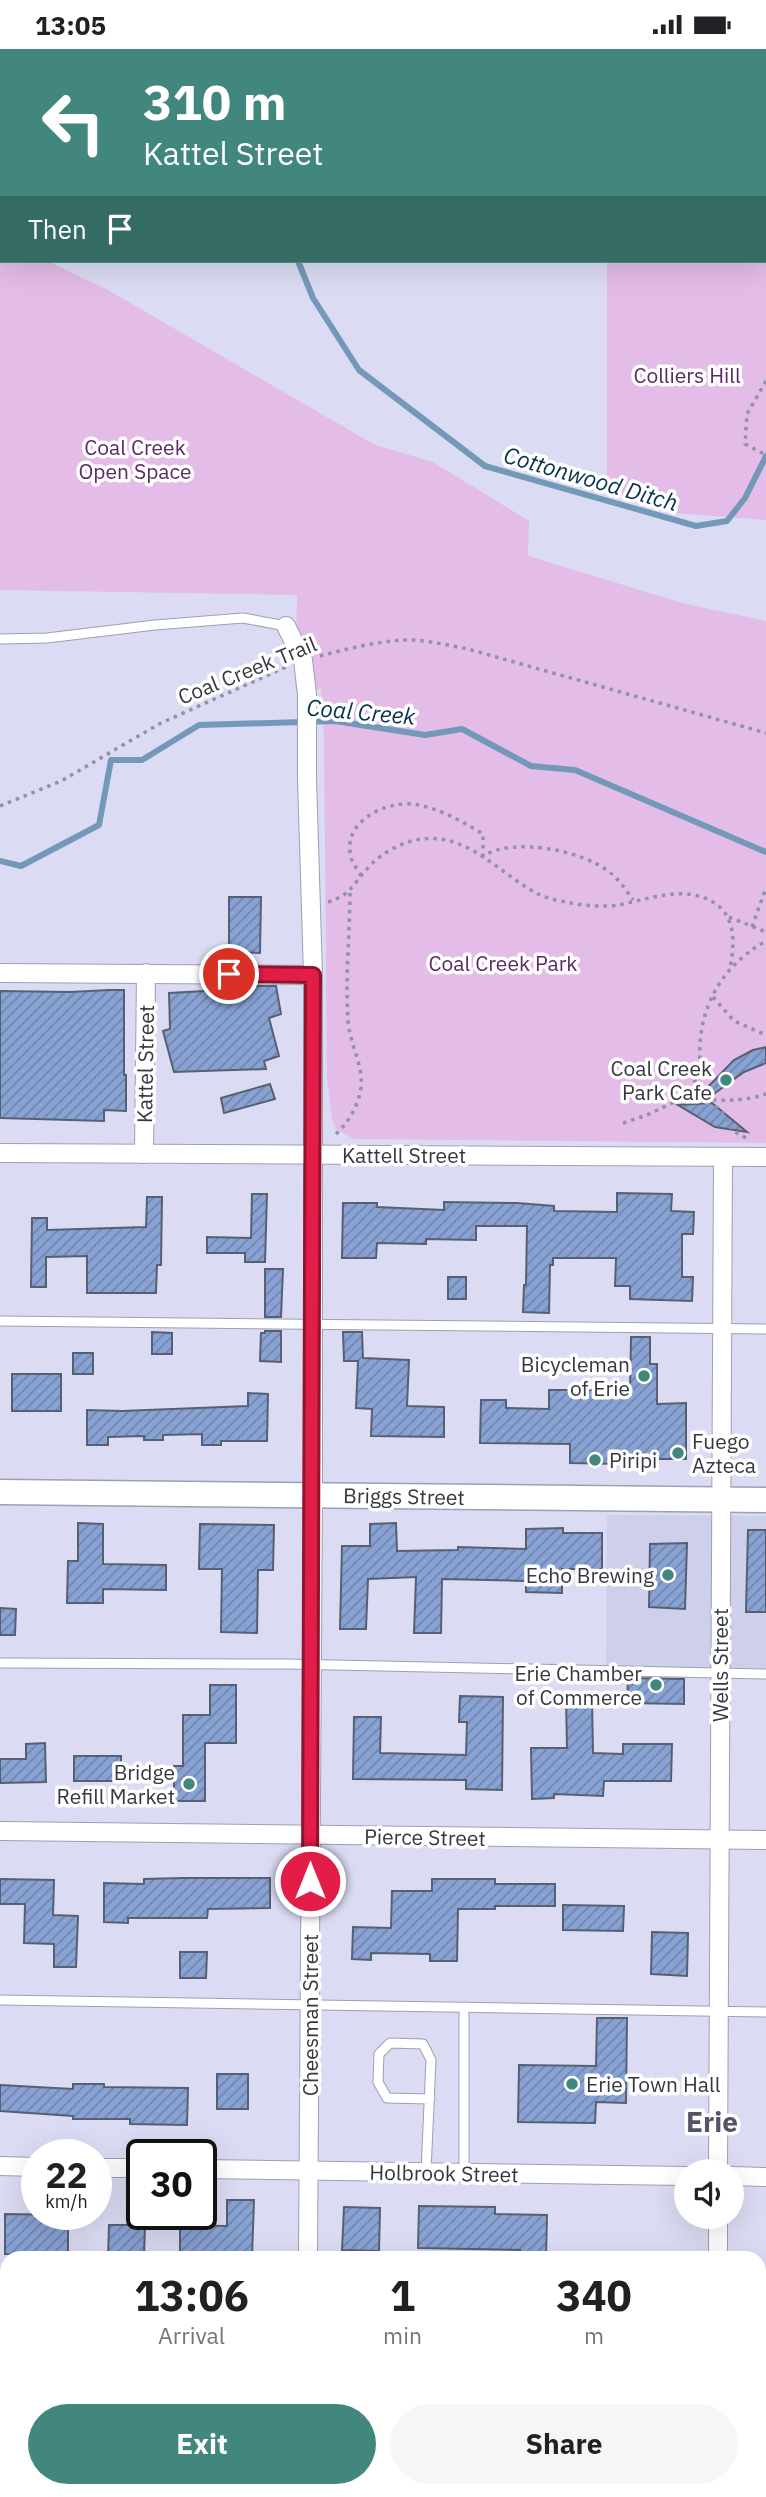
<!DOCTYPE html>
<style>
body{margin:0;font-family:"IBM Plex Sans",sans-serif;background:#f6f6f6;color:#202124;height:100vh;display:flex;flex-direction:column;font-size:26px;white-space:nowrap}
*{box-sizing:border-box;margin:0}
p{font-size:23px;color:#757577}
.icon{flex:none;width:38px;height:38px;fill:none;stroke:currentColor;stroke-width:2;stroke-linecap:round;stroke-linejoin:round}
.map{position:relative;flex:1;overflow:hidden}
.sheet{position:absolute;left:0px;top:2202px;width:766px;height:247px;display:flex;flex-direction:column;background:#fff;border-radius:21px 21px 0 0;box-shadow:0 7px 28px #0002}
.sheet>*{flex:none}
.top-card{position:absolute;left:0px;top:0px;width:766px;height:214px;box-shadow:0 7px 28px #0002;background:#42877d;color:#fff;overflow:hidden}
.buttons{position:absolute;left:674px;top:2110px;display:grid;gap:14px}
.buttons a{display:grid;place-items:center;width:70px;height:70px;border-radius:50%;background:#fff;box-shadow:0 7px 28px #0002;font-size:35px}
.speed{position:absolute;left:21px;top:2090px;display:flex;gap:14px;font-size:35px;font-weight:700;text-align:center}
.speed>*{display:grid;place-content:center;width:91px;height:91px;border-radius:50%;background:#fff;box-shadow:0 7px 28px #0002;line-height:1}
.speed small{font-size:18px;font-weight:400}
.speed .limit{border:4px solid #111;border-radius:10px;background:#fff;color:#111}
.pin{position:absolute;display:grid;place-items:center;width:60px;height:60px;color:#fff;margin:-30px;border:4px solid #fff;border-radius:50%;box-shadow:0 2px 7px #0007}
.me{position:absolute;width:77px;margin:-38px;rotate:0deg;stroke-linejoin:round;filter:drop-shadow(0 0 5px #0008)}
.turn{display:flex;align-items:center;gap:24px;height:147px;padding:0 28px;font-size:32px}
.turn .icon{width:91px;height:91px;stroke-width:2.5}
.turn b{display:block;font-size:49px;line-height:60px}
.then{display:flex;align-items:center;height:66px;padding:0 28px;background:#0003;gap:14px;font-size:26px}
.eta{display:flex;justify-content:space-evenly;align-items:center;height:119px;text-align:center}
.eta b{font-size:42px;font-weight:700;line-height:49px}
.action{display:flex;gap:14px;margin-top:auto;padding:14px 28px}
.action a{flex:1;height:80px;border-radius:42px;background:#42877d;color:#fff;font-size:28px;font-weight:700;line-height:80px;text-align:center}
.action a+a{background:#f6f6f6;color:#202124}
.status{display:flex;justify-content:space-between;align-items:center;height:49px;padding:0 35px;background:#fff;direction:ltr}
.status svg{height:19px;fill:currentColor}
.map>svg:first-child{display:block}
.built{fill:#cdcfeb}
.park{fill:#e3bce7}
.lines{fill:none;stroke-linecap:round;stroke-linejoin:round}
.stream{stroke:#7499b8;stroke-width:6}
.building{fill:url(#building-hatch);stroke:#576072;stroke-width:2}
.lane-casing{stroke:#9d9fb3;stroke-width:11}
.street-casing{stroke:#9d9fb3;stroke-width:20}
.secondary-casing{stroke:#9d9fb3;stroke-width:27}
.path{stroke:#9192a2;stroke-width:3.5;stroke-dasharray:3.5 5;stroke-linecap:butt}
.lane{stroke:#fff;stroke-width:9}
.street{stroke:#fff;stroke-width:18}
.secondary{stroke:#fff;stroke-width:24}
.route-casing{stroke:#92132f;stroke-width:18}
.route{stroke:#e11d48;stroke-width:12}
.poi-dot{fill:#42877d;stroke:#fff;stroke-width:2.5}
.labels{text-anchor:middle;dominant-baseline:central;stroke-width:7;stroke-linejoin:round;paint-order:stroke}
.park-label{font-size:21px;fill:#5b2962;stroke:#fff}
.street-label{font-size:21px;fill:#36373f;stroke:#fff}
.poi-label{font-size:21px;fill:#36373f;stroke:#fff;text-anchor:end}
.water-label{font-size:23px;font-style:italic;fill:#08324d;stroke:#fff}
.district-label{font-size:28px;font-weight:bold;fill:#535467;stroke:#fff}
</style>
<div class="status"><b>13:05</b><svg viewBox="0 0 49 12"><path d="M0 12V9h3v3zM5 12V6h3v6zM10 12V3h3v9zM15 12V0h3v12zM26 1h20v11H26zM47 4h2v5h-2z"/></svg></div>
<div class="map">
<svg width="766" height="2448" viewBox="0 0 766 2448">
<defs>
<pattern id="building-hatch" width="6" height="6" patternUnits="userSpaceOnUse" patternTransform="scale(1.75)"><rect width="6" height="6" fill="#88a2d4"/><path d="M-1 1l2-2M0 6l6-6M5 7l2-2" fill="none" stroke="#7085ad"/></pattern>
</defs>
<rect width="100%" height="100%" fill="#dbdcf3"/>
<path class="built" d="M607,1466L766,1467V1619L606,1618Z"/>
<g class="park">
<path d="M607,0H766V471L673,464L607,440V212H765V2H607Z"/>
<path d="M0,193L2,212H47L108,241L375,396L433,413L529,472L528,507L686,555L766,572V1094L354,1090L336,1080L332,1070L327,1028L324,692L321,640H295L297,546L0,541Z"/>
<path d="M760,2345H766V2448H742L736,2441H760Z"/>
<path d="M329,2441H700L694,2448H336Z"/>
</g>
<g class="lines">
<g class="stream">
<path d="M0,169L2,168"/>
<path d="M298,212L313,249L359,321L485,417L696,477L727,472L745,449L766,407"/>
<path d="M0,812L21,817L99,776L111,711H142L199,676L335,672L425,686L462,680L531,717L575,721L766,803"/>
</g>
</g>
<g class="building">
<path d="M229,848H261L260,904L229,903Z"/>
<path d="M224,937H276L281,965L269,969L279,1007L264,1012L266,1020L174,1023L163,982L170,980L169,944L224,941Z"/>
<path d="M109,941H124V1026H126V1062L104,1061V1072L0,1069V942L70,943Z"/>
<path d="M766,998V1014L744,1023L711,1047L705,1041L734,1011L753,1001Z"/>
<path d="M270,1035L275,1050L224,1064L221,1049Z"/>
<path d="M712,1054L747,1083L715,1078L678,1056Z"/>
<path d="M617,1144L672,1145L671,1162L694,1163L693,1185H682V1228H693L692,1252L630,1250V1237H615L616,1209H553V1216H550L549,1264L523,1263L524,1236H526L527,1177H476V1191L426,1190V1195L377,1194L376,1209H342L343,1154H377V1158L444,1161V1153L517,1154L554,1157V1162L617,1163Z"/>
<path d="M252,1145H267L265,1213H245V1204H207V1188L251,1189Z"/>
<path d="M147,1148H162L161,1216H157L156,1244H87V1207L46,1208V1238H31L32,1169H47V1181L146,1178Z"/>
<path d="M265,1220H283L281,1268H265Z"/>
<rect x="448" y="1228" width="18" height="22"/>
<path d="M265,1282H281V1313L260,1312L261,1284H265Z"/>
<path d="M152,1283L172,1284V1305H152Z"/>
<path d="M343,1283H362L363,1309L409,1311L407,1357L444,1358V1388L371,1387L372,1360L356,1359L358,1312H344Z"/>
<path d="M631,1288H650V1315H657V1355L686,1354V1410H621V1415L570,1414V1395L480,1394L481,1351H506V1359L549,1360V1341H630Z"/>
<rect x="73" y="1304" width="20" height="21"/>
<rect x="12" y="1325" width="49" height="37"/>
<path d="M248,1344L268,1345L267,1392H221V1396H202V1385L163,1386V1391H144V1387L108,1388V1396H87V1361L122,1362L248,1357Z"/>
<path d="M78,1474L103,1475V1515L166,1516V1541L103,1540V1554H67L68,1512H78Z"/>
<path d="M396,1474L397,1502L458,1501V1498L526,1500V1480L563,1479V1484H602V1520H562V1544L526,1543V1532L442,1530L441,1584H414L416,1528L368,1530L366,1580H340L342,1497H370V1475Z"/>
<path d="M200,1475L274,1476L273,1521H258L257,1584L221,1583L222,1520H199Z"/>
<path d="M748,1481H766V1563H746Z"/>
<path d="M687,1494L685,1560L649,1558L650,1495Z"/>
<path d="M0,1559L16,1560L15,1586H0Z"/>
<path d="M628,1629L684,1630V1655L627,1654Z"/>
<path d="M210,1636H236V1694H205V1752H174V1717H183V1666H210Z"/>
<path d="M460,1647L503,1648L502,1741L466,1740V1731L353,1730L354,1668H381L380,1704L466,1706L467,1673H459Z"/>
<path d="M566,1650H592L593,1704L623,1705V1695H672L671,1732H604L603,1747L554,1745V1749L532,1750L531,1699H567Z"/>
<path d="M45,1694L46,1733L0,1734V1710H26V1695Z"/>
<rect x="74" y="1707" width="47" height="25"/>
<path d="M184,1829H270V1859L208,1860L207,1869H128V1874L104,1873V1834L144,1835V1830Z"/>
<path d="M0,1830L54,1831L53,1866L78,1867L76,1918H54V1895L24,1894L25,1855H0Z"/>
<path d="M432,1830H495V1835H555V1857H495V1860H458L457,1912H430V1905L371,1904V1911L352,1910L353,1878L391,1879L392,1842H432Z"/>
<path d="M563,1856L624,1857L623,1882L563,1881Z"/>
<path d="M652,1883L688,1884L687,1927L651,1925Z"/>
<path d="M180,1903H207L206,1929H180Z"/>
<path d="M597,1969H627L626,2054L596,2053L595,2074L518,2073L519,2016L596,2017Z"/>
<rect x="217" y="2025" width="31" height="35"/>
<path d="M73,2035H104V2038L188,2039L187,2076L130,2075V2070H73V2067L0,2062V2036L73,2040Z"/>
<path d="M227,2151H254L252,2208H180V2176L227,2177Z"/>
<path d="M419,2157L495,2158V2165L547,2166L546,2208H520V2201L418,2199Z"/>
<path d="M344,2158L380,2159L379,2202L342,2201Z"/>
<path d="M5,2165L68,2166V2206L5,2205Z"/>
<path d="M109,2176H145L144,2208H108Z"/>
</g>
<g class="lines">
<defs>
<g id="lane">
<path d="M0,590L47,589L155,576L243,569L286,577"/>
<path d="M0,1272L766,1280"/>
<path d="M0,1614L287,1615L766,1625"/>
<path d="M0,1951L766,1963"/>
<path d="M426,2123L431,2011L423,1995L390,1994L379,2005L378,2033L387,2049L430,2050"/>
<path d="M464,2124V1958"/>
<path d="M0,2313L7,2314"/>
<path d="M760,2334H766"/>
</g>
<g id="street">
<path d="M286,577L303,611L307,645V730L313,926V1446L308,2208"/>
<path d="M0,924L313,926"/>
<path d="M0,1104L766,1108"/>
<path d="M144,1105L146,924"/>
<path d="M0,1782L766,1791"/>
<path d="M0,2117L37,2118"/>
<path d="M96,2119H142"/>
<path d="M201,2120L686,2127"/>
<path d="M718,2123L723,1109"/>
<path d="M732,2127L766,2128"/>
<path d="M718,2168V2208"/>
<path d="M307,2448V2441"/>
<path d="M717,2448V2441"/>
</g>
<path id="secondary" d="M0,1443L766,1451"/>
</defs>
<use href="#lane" class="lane-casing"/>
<use href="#street" class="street-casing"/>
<use href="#secondary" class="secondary-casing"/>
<g class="path">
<path d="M766,332L747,365L745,395L766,406"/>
<path d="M320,607C346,600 375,593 402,591C424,590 446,596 468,600L766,684"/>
<path d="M0,757L61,732L161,674L286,618"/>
<path d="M361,827C358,820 352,815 351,808C342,774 382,753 412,755C437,758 462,772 483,785V807C513,788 580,801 608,822C619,830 626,841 633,851"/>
<path d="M328,853C351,846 352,836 367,820C379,805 403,792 422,790C470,784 501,827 540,846C549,850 561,852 571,854C586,857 603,858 619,856C649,850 689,834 717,856C737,871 734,898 730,920"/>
<path d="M729,868L766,883"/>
<path d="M752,878L766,839"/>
<path d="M713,948L734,972L766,986"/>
<path d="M696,1049C719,1052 743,1053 766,1045"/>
<path d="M623,1074L647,1066L685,1048"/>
<path d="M336,1085C349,1073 358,1057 361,1039C364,1017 349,994 348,971C345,928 350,884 350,841"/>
<path d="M746,1089C725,1078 735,1081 723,1064C715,1054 697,1051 685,1047L701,1022C694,968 717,919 766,892"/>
<path d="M743,2448L766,2443"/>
</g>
<use href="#lane" class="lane"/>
<use href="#street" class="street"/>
<use href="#secondary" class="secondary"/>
</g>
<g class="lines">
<defs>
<path id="route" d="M229,925L313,926L310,1832"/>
</defs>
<use href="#route" class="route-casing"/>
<use href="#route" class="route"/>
</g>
<g class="poi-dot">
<circle cx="726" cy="1031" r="7"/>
<circle cx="644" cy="1327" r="7"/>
<circle cx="678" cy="1404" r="7"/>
<circle cx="595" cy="1411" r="7"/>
<circle cx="668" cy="1526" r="7"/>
<circle cx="656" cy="1636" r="7"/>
<circle cx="189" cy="1735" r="7"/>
<circle cx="572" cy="2035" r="7"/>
</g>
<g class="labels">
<g class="park-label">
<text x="687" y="326">Colliers Hill</text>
<text x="135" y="398">Coal Creek<tspan x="135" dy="24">Open Space</tspan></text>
<text x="503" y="914">Coal Creek Park</text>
</g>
<g class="street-label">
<text transform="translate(247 621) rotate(-22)">Coal Creek Trail</text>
<text transform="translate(145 1015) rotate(-89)">Kattel Street</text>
<text x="404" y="1106">Kattell Street</text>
<text transform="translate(404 1447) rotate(1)">Briggs Street</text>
<text transform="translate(720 1616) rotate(-90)">Wells Street</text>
<text transform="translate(425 1788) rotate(1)">Pierce Street</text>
<text transform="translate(310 1966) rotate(-90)">Cheesman Street</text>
<text transform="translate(444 2124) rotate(1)">Holbrook Street</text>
</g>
<g class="poi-label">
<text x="712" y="1019">Coal Creek<tspan x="712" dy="24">Park Cafe</tspan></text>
<text x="630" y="1315">Bicycleman<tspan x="630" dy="24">of Erie</tspan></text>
<text x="692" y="1392" text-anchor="start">Fuego<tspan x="692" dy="24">Azteca</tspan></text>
<text x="609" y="1411" text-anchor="start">Piripi</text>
<text x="654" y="1526">Echo Brewing</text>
<text x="642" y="1624">Erie Chamber<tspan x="642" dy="24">of Commerce</tspan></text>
<text x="175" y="1723">Bridge<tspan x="175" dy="24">Refill Market</tspan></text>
<text x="586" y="2035" text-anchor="start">Erie Town Hall</text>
</g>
<g class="water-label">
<text transform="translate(591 429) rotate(16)">Cottonwood Ditch</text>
<text transform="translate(361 662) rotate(5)">Coal Creek</text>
</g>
<g class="district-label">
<text x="712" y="2072">Erie</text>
</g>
</g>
</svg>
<div class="buttons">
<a><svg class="icon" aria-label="sound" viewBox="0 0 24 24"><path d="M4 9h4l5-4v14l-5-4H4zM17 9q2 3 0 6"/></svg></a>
</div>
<div class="speed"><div>22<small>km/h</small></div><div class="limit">30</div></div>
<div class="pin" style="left:229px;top:925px;background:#d93025"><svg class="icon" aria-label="arrive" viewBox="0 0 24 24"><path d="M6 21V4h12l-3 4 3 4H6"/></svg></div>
<svg class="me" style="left:310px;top:1832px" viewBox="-20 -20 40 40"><circle r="17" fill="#e11d48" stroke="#fff" stroke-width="3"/><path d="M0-11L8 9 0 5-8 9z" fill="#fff"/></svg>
<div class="top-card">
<div class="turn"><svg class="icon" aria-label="left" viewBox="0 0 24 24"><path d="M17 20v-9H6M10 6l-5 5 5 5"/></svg><div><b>310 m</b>Kattel Street</div></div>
<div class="then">Then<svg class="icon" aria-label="arrive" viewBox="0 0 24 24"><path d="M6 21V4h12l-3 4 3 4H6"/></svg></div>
</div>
<section class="sheet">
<div class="eta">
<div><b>13:06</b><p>Arrival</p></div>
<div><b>1</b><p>min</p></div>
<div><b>340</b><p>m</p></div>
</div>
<div class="action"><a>Exit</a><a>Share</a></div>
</section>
</div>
